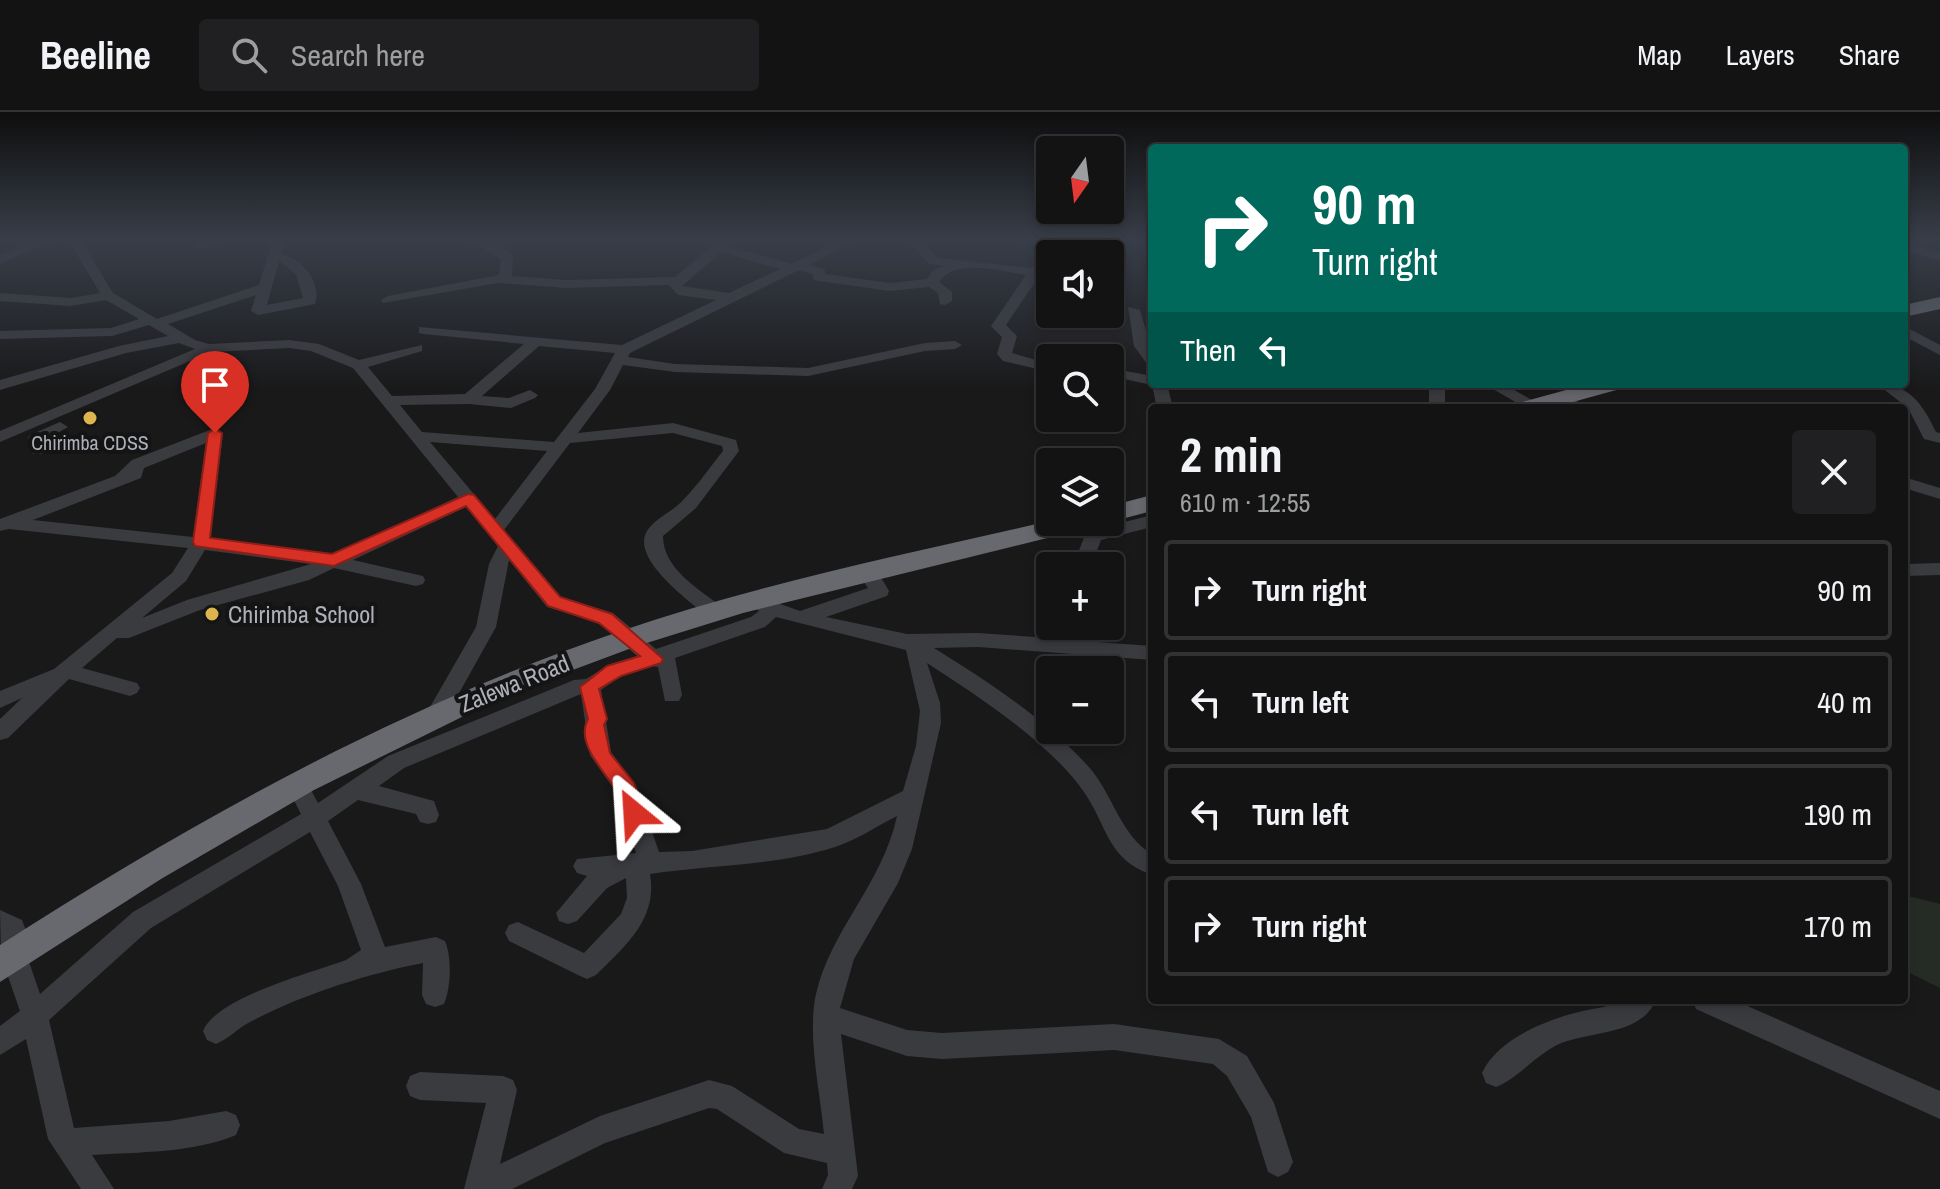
<!DOCTYPE html>
<meta charset="utf-8">
<style>
body{margin:0;font-family:"Archivo Narrow",sans-serif;background:#202022;color:#f1f3f6;height:100vh;display:flex;flex-direction:column;font-size:30px;white-space:nowrap}
*{box-sizing:border-box;margin:0}
p{font-size:26px;color:#9d9ea0}
.icon{flex:none;width:44px;height:44px;fill:none;stroke:currentColor;stroke-width:2;stroke-linecap:round;stroke-linejoin:round}
.map{position:relative;flex:1;overflow:hidden}
.side{position:absolute;left:1148px;top:292px;width:760px;height:600px;display:flex;flex-direction:column;background:#131314;border-radius:8px;box-shadow:0 4px 12px #0003,0 0 0 2px #323234}
.side>*{flex:none}
.guide{position:absolute;left:1148px;top:32px;width:760px;height:244px;border-radius:8px;box-shadow:0 4px 12px #0003,0 0 0 2px #323234;background:#00695c;color:#fff;overflow:hidden}
.needle{width:52px;rotate:194deg}
.controls{position:absolute;left:1036px;top:24px;display:grid;gap:16px}
.controls a{display:grid;place-items:center;width:88px;height:88px;border-radius:8px;background:#131314;box-shadow:0 4px 12px #0003,0 0 0 2px #323234;font-size:40px}
.pin{position:absolute;display:grid;place-items:center;width:68px;height:68px;color:#fff;margin:-82px -34px;border-radius:50% 50% 50% 0;rotate:-45deg;box-shadow:0 0 8px #0007}
.pin .icon{rotate:45deg}
.me{position:absolute;width:88px;margin:-44px;rotate:333deg;stroke-linejoin:round;filter:drop-shadow(0 0 6px #0008)}
.turn{display:flex;align-items:center;gap:28px;height:168px;padding:0 32px;font-size:36px}
.turn .icon{width:104px;height:104px;stroke-width:2.5}
.turn b{display:block;font-size:56px;line-height:68px}
.then{display:flex;align-items:center;height:76px;padding:0 32px;background:#0003;gap:16px;font-size:30px}
.round{display:grid;place-items:center;flex:none;width:84px;height:84px;border-radius:8px;background:#202022}
.overview{display:flex;align-items:center;justify-content:space-between;height:136px;padding:0 32px}
h1{font-size:48px;font-weight:700;line-height:60px}
ul{padding:0;list-style:none}
li{display:flex;align-items:center;gap:24px;height:100px;margin:0 16px 12px;padding:0 16px;border:4px solid #323234;border-radius:8px}
li div{flex:1}
li b{display:block;font-size:30px}
li em{font-style:normal}
header{display:flex;align-items:center;gap:48px;box-sizing:border-box;height:112px;padding:0 40px;background:#131314;border-bottom:2px solid #323234}
header strong{font-size:38px}
nav{display:flex;gap:44px;margin-inline-start:auto;font-size:28px}
.search{width:560px;height:72px;background:#202022;display:flex;align-items:center;gap:20px;box-sizing:border-box;padding:0 28px;border-radius:8px;color:#9d9ea0;font-size:30px}
.map>svg:first-child{display:block}
.green{fill:#252c26}
.lines{fill:none;stroke-linecap:round;stroke-linejoin:round}
.minor{fill:#3a3b3f;fill-rule:evenodd}
.highway{fill:#67696f;fill-rule:evenodd}
.route{fill:#d93025;stroke:#8d1f18;stroke-width:2}
.poi-dot{fill:#ddb44e;stroke:#141415;stroke-width:3}
.labels{text-anchor:middle;dominant-baseline:central;stroke-width:8;stroke-linejoin:round;paint-order:stroke}
.far-poi-label{font-size:20px;fill:#adb0b8;stroke:#141415}
.poi-label{font-size:24px;fill:#adb0b8;stroke:#141415;text-anchor:start}
.street-label{font-size:24px;fill:#adb0b8;stroke:#141415}
</style>
<header>
<strong>Beeline</strong>
<div class="search"><svg class="icon" aria-label="search" viewBox="0 0 24 24"><circle cx="10" cy="10" r="6"/><path d="M15 15l6 6"/></svg>Search here</div>
<nav><a>Map</a><a>Layers</a><a>Share</a></nav>
</header>
<div class="map">
<svg width="1940" height="1077" viewBox="0 0 1940 1077">
<rect width="100%" height="100%" fill="#19191a"/>
<path class="green" d="M1904,783L1940,792V876L1904,858Z"/>
<g class="lines">
<g class="minor">
<path d="M38,127H55L0,152V143Z"/>
<path d="M68,127H80L113,181L157,207L259,173L271,133L266,127H279L283,133L281,142C302,147 322,169 315,192L258,203L251,199L256,183L168,212L195,228L209,232L289,228L319,232L359,248L422,233V239L368,255L392,284L465,282L524,232L424,222L419,221V215L622,233L716,188L678,183L669,173L566,176L498,171L383,191L381,188L388,184L499,163L501,147L467,127H483L513,142L512,164L566,168L675,165L721,127H735L728,134L791,152L842,127H858L809,153L824,157L826,162L890,171L927,167L933,158L944,154L929,152L907,127H920L938,146L1031,156L1065,127H1077L1064,142H1050V152L1043,158L1006,213L1017,224L1012,241L1050,252V260L1003,249L997,242L1002,225L991,214L1026,163C1003,160 954,145 939,170L952,180V189L945,193L940,192L938,181L929,175L890,179L819,169L814,168L812,162L799,158L630,241L628,245L675,252L808,256L925,231L955,229L962,233L955,237L925,239L808,264L675,260L623,253L610,278L578,321L673,311L736,328L739,339L696,396L663,424C663,457 699,477 722,495L725,500L722,505H708C691,490 630,447 647,419C655,406 674,399 684,387C698,373 710,355 723,339L722,334L673,321L570,331L504,418L561,485L613,501L656,537L751,505L759,499L745,490L748,485L755,483L800,499L868,476L857,460L866,454C877,457 884,470 889,479L887,484L826,505L907,522L978,521L1050,526L1053,514H1073L1069,528L1152,534V548L978,535L934,536C987,569 1044,606 1087,653C1112,679 1120,724 1152,742V763C1107,747 1108,715 1084,680C1049,630 979,585 927,551L940,591L941,611L912,737L898,771L854,847L840,896L907,918L942,921L1114,912L1219,927L1247,944L1274,991L1293,1050L1288,1060L1278,1065L1268,1060L1251,1005L1227,964L1213,952L1114,938L942,947L907,944L841,922L858,1064L852,1077H822L828,1063L827,1051L784,1041L717,997L709,996L605,1031L512,1077H464L486,991L420,988L410,984L406,974L410,964L420,960L503,964L513,968L517,978L500,1052L600,1004L709,968L732,974L799,1017L824,1022C820,980 807,922 816,882C831,817 882,773 897,704C877,714 857,728 835,735C776,754 710,753 650,762C658,807 625,834 596,863L587,867L578,863L509,829L505,821L509,813L518,810L584,841L621,802L627,786L626,766L607,776L577,809L568,812L559,809L556,801L587,764L577,761L573,754L577,747L636,741L616,680L590,643L581,582L404,656L379,674L434,689L439,703L436,710L428,712L420,710L416,702L358,688L328,709L361,772L385,835L436,825L445,829C452,845 451,876 444,892L435,895L426,892L422,883L423,851C370,861 301,883 252,909C239,915 230,926 216,932L207,928L203,919C217,885 311,861 346,848L361,838L338,774L310,720L151,816L49,908L74,1016L169,1009L226,999L236,1003L240,1013L236,1023C193,1041 139,1040 92,1043L114,1077H81L48,1027L26,927L0,943V914L20,899L1,844L0,798L22,808L25,816L27,844L40,882L133,800L301,702L285,671L288,665L296,662L304,665L318,691L388,644L574,568L586,567L607,554L637,544L599,511L547,495L509,448L496,515L444,608H430L426,602L476,515L489,452L498,434L466,395L353,448L423,464L425,468L423,472L416,474L334,456L309,468L200,498L129,526H117L82,556L137,571L140,576L137,581L130,584L69,567L8,626L0,628V607L22,586L0,596V579L54,557L172,461L188,436L9,417L0,419V407L115,364L132,348L215,316L223,321L210,427L330,444L458,385L353,256L311,239L289,236L211,240L0,330V319L195,237L179,231L126,241L0,278V268L119,234L168,224L149,213L112,224L0,227V219L111,216L139,207L106,188L71,194L0,189V181L71,186L100,181ZM721,140L780,157L729,181L682,174ZM279,149L296,162L303,186L267,193ZM539,234L615,241L595,277L554,330L422,320L400,293L469,292L511,296L535,286L538,283L530,278L509,286L482,284ZM430,330L547,339L495,407ZM206,331L193,425L33,408L141,366L144,356ZM205,438L311,452L187,488L142,506L186,469ZM776,505L906,538L920,599L916,634L903,679L827,717L692,739L659,740L637,676L611,640L601,578C617,567 638,552 658,555L665,589H679L682,583L675,546L765,515Z"/>
<path d="M203,127H220L204,136H196V130Z"/>
<path d="M1904,130L1940,141V149L1904,138Z"/>
<path d="M1128,195L1140,198L1152,239V253L1147,252L1134,234Z"/>
<path d="M1904,214L1940,233V243L1904,224Z"/>
<path d="M1110,256L1152,264V272H1167L1173,296H1157L1152,273L1110,264Z"/>
<rect x="1429" y="272" width="16" height="24"/>
<path d="M1484,272H1504L1542,294L1526,296Z"/>
<path d="M1877,272C1910,272 1923,293 1936,320L1940,321V331L1924,327L1908,296Z"/>
<path d="M1560,282L1586,293L1588,296H1567L1555,290V284Z"/>
<path d="M1809,290L1818,296H1802Z"/>
<path d="M60,310L68,315L45,328V342H33L28,326L30,323Z"/>
<path d="M1904,365L1940,376V387L1904,376Z"/>
<path d="M1152,403V415L1101,428L1091,454H1073L1090,410H1104L1105,415Z"/>
<path d="M1940,451V463L1904,464V452Z"/>
<path d="M1624,888H1656C1640,925 1589,918 1557,933C1535,944 1518,966 1496,975L1486,971L1482,961C1496,929 1543,909 1575,901C1591,896 1609,896 1624,888Z"/>
<path d="M1692,888H1734L1940,979V1007L1696,897Z"/>
</g>
<g class="highway">
<path d="M1940,185V197L1904,205V193Z"/>
<path d="M1588,272H1623L1620,277L1551,296H1516L1519,291Z"/>
<path d="M1152,383V399L1110,410V394Z"/>
<path d="M1050,409L1091,410L1088,416L743,501L637,534L554,565L472,600L314,678L161,767L0,870V833C194,708 398,595 618,520C759,472 905,442 1050,409Z"/>
</g>
</g>
<linearGradient id="sky" x2="0" y2="1"><stop stop-color="#0e0e0e"/><stop offset="0.46" stop-color="#383e49"/><stop offset="1" stop-color="#383e49" stop-opacity="0"/></linearGradient>
<rect width="1940" height="278" fill="url(#sky)"/>
<path class="route" d="M215,317L222,321L210,426L332,442L468,382L474,383L560,485L612,502L663,547L661,551L621,564L599,577L607,607L604,613L610,641L634,671L645,701L642,707H627C622,698 621,686 615,677C604,658 575,631 588,607L580,575L607,554L640,544L599,511L548,494L466,394L334,454L195,434L193,430L208,321Z"/>
<g class="poi-dot">
<circle cx="90" cy="306" r="8"/>
<circle cx="212" cy="502" r="8"/>
</g>
<g class="labels">
<g class="far-poi-label">
<text x="90" y="330">Chirimba CDSS</text>
</g>
<g class="poi-label">
<text x="228" y="502">Chirimba School</text>
</g>
<g class="street-label">
<text transform="translate(514 571) rotate(-22)">Zalewa Road</text>
</g>
</g>
</svg>
<div class="controls">
<a><svg class="needle" viewBox="-14 -14 28 28"><path d="M0-13l5 13h-10z" fill="#e53935"/><path d="M0 13l5-13h-10z" fill="#9d9ea0"/></svg></a>
<a><svg class="icon" aria-label="sound" viewBox="0 0 24 24"><path d="M4 9h4l5-4v14l-5-4H4zM17 9q2 3 0 6"/></svg></a>
<a><svg class="icon" aria-label="search" viewBox="0 0 24 24"><circle cx="10" cy="10" r="6"/><path d="M15 15l6 6"/></svg></a>
<a><svg class="icon" aria-label="layers" viewBox="0 0 24 24"><path d="M12 4l9 5-9 5-9-5zM3 14l9 5 9-5"/></svg></a>
<a>+</a>
<a>−</a>
</div>
<div class="pin" style="left:215px;top:321px;background:#d93025"><svg class="icon" aria-label="arrive" viewBox="0 0 24 24"><path d="M6 21V4h12l-3 4 3 4H6"/></svg></div>
<svg class="me" style="left:634px;top:701px" viewBox="-20 -20 40 40"><path d="M0-17L14 15 0 8-14 15z" fill="#d93025" stroke="#fff" stroke-width="4"/></svg>
<div class="guide">
<div class="turn"><svg class="icon" aria-label="right" viewBox="0 0 24 24"><path d="M7 20v-9h11M14 6l5 5-5 5"/></svg><div><b>90 m</b>Turn right</div></div>
<div class="then">Then<svg class="icon" aria-label="left" viewBox="0 0 24 24"><path d="M17 20v-9H6M10 6l-5 5 5 5"/></svg></div>
</div>
<section class="side">
<div class="overview"><div><h1>2 min</h1><p>610 m · 12:55</p></div><a class="round"><svg class="icon" aria-label="close" viewBox="0 0 24 24"><path d="M6 6l12 12M18 6L6 18"/></svg></a></div>
<ul>
<li><svg class="icon" aria-label="right" viewBox="0 0 24 24"><path d="M7 20v-9h11M14 6l5 5-5 5"/></svg><div><b>Turn right</b></div><em>90 m</em></li>
<li><svg class="icon" aria-label="left" viewBox="0 0 24 24"><path d="M17 20v-9H6M10 6l-5 5 5 5"/></svg><div><b>Turn left</b></div><em>40 m</em></li>
<li><svg class="icon" aria-label="left" viewBox="0 0 24 24"><path d="M17 20v-9H6M10 6l-5 5 5 5"/></svg><div><b>Turn left</b></div><em>190 m</em></li>
<li><svg class="icon" aria-label="right" viewBox="0 0 24 24"><path d="M7 20v-9h11M14 6l5 5-5 5"/></svg><div><b>Turn right</b></div><em>170 m</em></li>
</ul>
</section>
</div>
